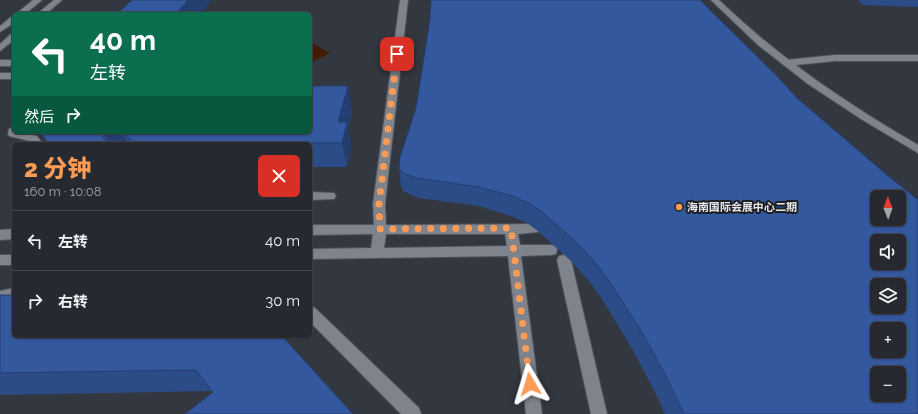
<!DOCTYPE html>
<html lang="zh">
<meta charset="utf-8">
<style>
body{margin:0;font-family:Raleway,"Noto Sans SC",sans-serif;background:#2e3137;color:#f1f3f6;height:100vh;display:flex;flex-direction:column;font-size:15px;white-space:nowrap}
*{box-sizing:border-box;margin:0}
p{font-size:13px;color:#a4a6aa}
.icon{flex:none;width:22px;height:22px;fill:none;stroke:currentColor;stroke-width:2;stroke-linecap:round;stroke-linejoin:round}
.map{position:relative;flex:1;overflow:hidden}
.panel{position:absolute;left:12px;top:142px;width:300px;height:196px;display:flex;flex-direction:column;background:#26292f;border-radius:6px;box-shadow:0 1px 3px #0004,0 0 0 1px #42454b}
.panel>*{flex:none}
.guide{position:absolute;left:12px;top:12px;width:300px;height:122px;border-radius:6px;box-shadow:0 1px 3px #0004,0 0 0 1px #42454b;background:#0b6e4f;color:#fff;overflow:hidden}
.needle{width:26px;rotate:359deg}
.buttons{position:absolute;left:870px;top:190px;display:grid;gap:8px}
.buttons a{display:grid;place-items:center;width:36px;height:36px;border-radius:6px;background:#26292f;box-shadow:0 1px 3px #0004,0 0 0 1px #42454b;font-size:20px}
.pin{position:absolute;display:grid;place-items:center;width:34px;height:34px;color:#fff;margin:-17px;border-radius:8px;box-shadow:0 2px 6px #0006}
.me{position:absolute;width:44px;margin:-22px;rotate:353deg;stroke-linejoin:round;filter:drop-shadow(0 0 3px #0008)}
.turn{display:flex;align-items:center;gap:14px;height:84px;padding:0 12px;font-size:18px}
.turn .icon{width:52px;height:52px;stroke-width:2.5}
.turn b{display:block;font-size:28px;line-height:34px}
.then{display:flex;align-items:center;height:38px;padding:0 12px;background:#0003;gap:8px;font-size:15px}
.round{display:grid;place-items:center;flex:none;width:42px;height:42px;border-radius:6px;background:#2e3137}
.head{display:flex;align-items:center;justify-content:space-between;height:68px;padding:0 12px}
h1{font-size:24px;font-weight:800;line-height:30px;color:#fd9c56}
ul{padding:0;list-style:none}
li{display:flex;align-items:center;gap:12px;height:60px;padding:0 12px;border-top:1px solid #42454b}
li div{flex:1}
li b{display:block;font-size:15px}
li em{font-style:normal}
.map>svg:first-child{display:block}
.water{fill:#421b00}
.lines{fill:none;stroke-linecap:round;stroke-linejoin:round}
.lane-casing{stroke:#505359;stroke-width:2}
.street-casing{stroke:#505359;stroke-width:2}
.secondary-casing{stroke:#505359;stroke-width:2}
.lane{fill:#7e838c;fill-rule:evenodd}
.street{fill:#7e838c;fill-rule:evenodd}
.secondary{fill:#7e838c;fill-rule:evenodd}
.wall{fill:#2c4c88}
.shaded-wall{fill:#243e6f}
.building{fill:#33589e;stroke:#243e6f;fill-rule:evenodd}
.route{stroke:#fd9c56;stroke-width:7;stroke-dasharray:0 12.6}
.poi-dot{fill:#fd9c56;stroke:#1d1f22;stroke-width:1.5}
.labels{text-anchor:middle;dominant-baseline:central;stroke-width:4;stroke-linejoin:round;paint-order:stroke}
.poi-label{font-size:11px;font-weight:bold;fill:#e6e8ed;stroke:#1d1f22;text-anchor:start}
</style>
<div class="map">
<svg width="918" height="414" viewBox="0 0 918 414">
<rect width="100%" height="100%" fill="#33373f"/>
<path class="water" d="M310,42L330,53L310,63Z"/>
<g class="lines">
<defs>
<g id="lane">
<path d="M835,55H918V61H835L786,66L782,63L786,60Z"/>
<rect x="0" y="60" width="14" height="6"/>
<rect x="0" y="73" width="14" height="6"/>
<path d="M14,126V132L37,136L43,144H32L30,141L9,136L8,134L9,129Z"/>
<path d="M310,192L334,193L336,196L334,199L310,200Z"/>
<path d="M564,255L569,256L571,260L607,414H591L557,260L559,256Z"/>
<path d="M14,288V300L0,303V291Z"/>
<path d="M310,306L315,308L419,408L421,414H401L310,322Z"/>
</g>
<path id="street" d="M711,0H719C779,58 846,103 918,145V153L861,119L808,84L758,45Z"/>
<g id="secondary">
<path d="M33,0H42L25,14H16Z"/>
<path d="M54,0H62L46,14H37Z"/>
<path d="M400,0H408L385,204L386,225L534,224L538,226L540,229L538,232L518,234L520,245H551L556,246L557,250L556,254L551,255L521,256L542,414H526L508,256L310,259V249L371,248L373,234L310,235V225H374L373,204ZM386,234H505L507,246L384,248Z"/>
<path d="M11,17H14V23L0,32V26Z"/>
<path d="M11,34H14V40L0,51V44Z"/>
<path d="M14,229V239L0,240V230Z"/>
<rect x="0" y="255" width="14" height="10"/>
</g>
</defs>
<use href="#lane" class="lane-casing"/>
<use href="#street" class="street-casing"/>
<use href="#secondary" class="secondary-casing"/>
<use href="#lane" class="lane"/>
<use href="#street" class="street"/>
<use href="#secondary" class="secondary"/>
</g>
<g class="wall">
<path d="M854,0H918V7L863,5L858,0Z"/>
<path d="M416,108L918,414H665L655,392L631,347L602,299L589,281L571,261L539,232L527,223L511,216L479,206L418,198L403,191L401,187L399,167Z"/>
<path d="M352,110L348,128L351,146L347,167H310V144H49L40,132H310Z"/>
<path d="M0,295L282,336L213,392L212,391L0,395Z"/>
</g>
<g class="shaded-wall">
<path d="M188,0H212L201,14H176Z"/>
<path d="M348,86L352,110L348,128L351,146L347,167L342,143L338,122Z"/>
<path d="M105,132H121L128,144H110L103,133Z"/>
</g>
<g class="building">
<path d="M132,0H188L176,14H96L99,12L120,11Z"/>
<path d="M431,0H700L707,7L775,74L797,98L887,175L918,200V414H684L666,376L640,329L609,281L595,262L576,242L542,212L530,204L513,196L479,187L416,178L401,172L399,167L400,157L416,108L430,19ZM877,197H899V219H877ZM877,241H899V263H877ZM877,285H899V307H877ZM877,329H899V351H877ZM877,373H899V395H877Z"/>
<path d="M310,86H348L338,122H347L342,143H183L180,144H135L123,132H310Z"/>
<path d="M40,132H98L109,144H49Z"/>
<path d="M0,295H14V336H282L353,414H185L213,392L196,370L0,373Z"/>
</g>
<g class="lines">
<path class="route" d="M397,54L379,204L380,229L511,228L530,384"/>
</g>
<circle class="poi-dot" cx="679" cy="207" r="4"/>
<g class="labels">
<g class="poi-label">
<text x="687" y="207">海南国际会展中心二期</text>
</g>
</g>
</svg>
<div class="buttons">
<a><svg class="needle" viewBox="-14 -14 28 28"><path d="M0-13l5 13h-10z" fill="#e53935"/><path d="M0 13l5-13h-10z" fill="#a4a6aa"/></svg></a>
<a><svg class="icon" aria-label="sound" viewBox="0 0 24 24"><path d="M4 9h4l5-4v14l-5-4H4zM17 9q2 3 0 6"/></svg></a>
<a><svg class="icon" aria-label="layers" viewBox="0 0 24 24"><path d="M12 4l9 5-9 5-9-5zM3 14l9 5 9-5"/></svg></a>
<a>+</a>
<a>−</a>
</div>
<div class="pin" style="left:397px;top:54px;background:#d93025"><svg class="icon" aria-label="arrive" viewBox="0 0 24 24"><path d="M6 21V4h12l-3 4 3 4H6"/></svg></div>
<svg class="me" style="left:530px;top:384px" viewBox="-20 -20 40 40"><path d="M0-17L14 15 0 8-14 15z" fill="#fd9c56" stroke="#fff" stroke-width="4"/></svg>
<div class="guide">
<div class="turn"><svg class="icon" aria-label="left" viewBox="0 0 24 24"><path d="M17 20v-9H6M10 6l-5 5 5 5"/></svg><div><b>40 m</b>左转</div></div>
<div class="then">然后<svg class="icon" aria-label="right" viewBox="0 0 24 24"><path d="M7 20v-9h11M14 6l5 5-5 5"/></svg></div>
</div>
<section class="panel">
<div class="head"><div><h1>2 分钟</h1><p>160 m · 10:08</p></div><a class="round" style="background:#d93025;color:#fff"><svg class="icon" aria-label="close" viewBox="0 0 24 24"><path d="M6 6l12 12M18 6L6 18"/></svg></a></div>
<ul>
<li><svg class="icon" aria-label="left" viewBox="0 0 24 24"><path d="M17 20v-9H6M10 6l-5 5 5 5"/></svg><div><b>左转</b></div><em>40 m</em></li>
<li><svg class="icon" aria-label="right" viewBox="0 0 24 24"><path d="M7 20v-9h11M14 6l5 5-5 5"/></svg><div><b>右转</b></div><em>30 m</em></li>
</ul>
</section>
</div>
